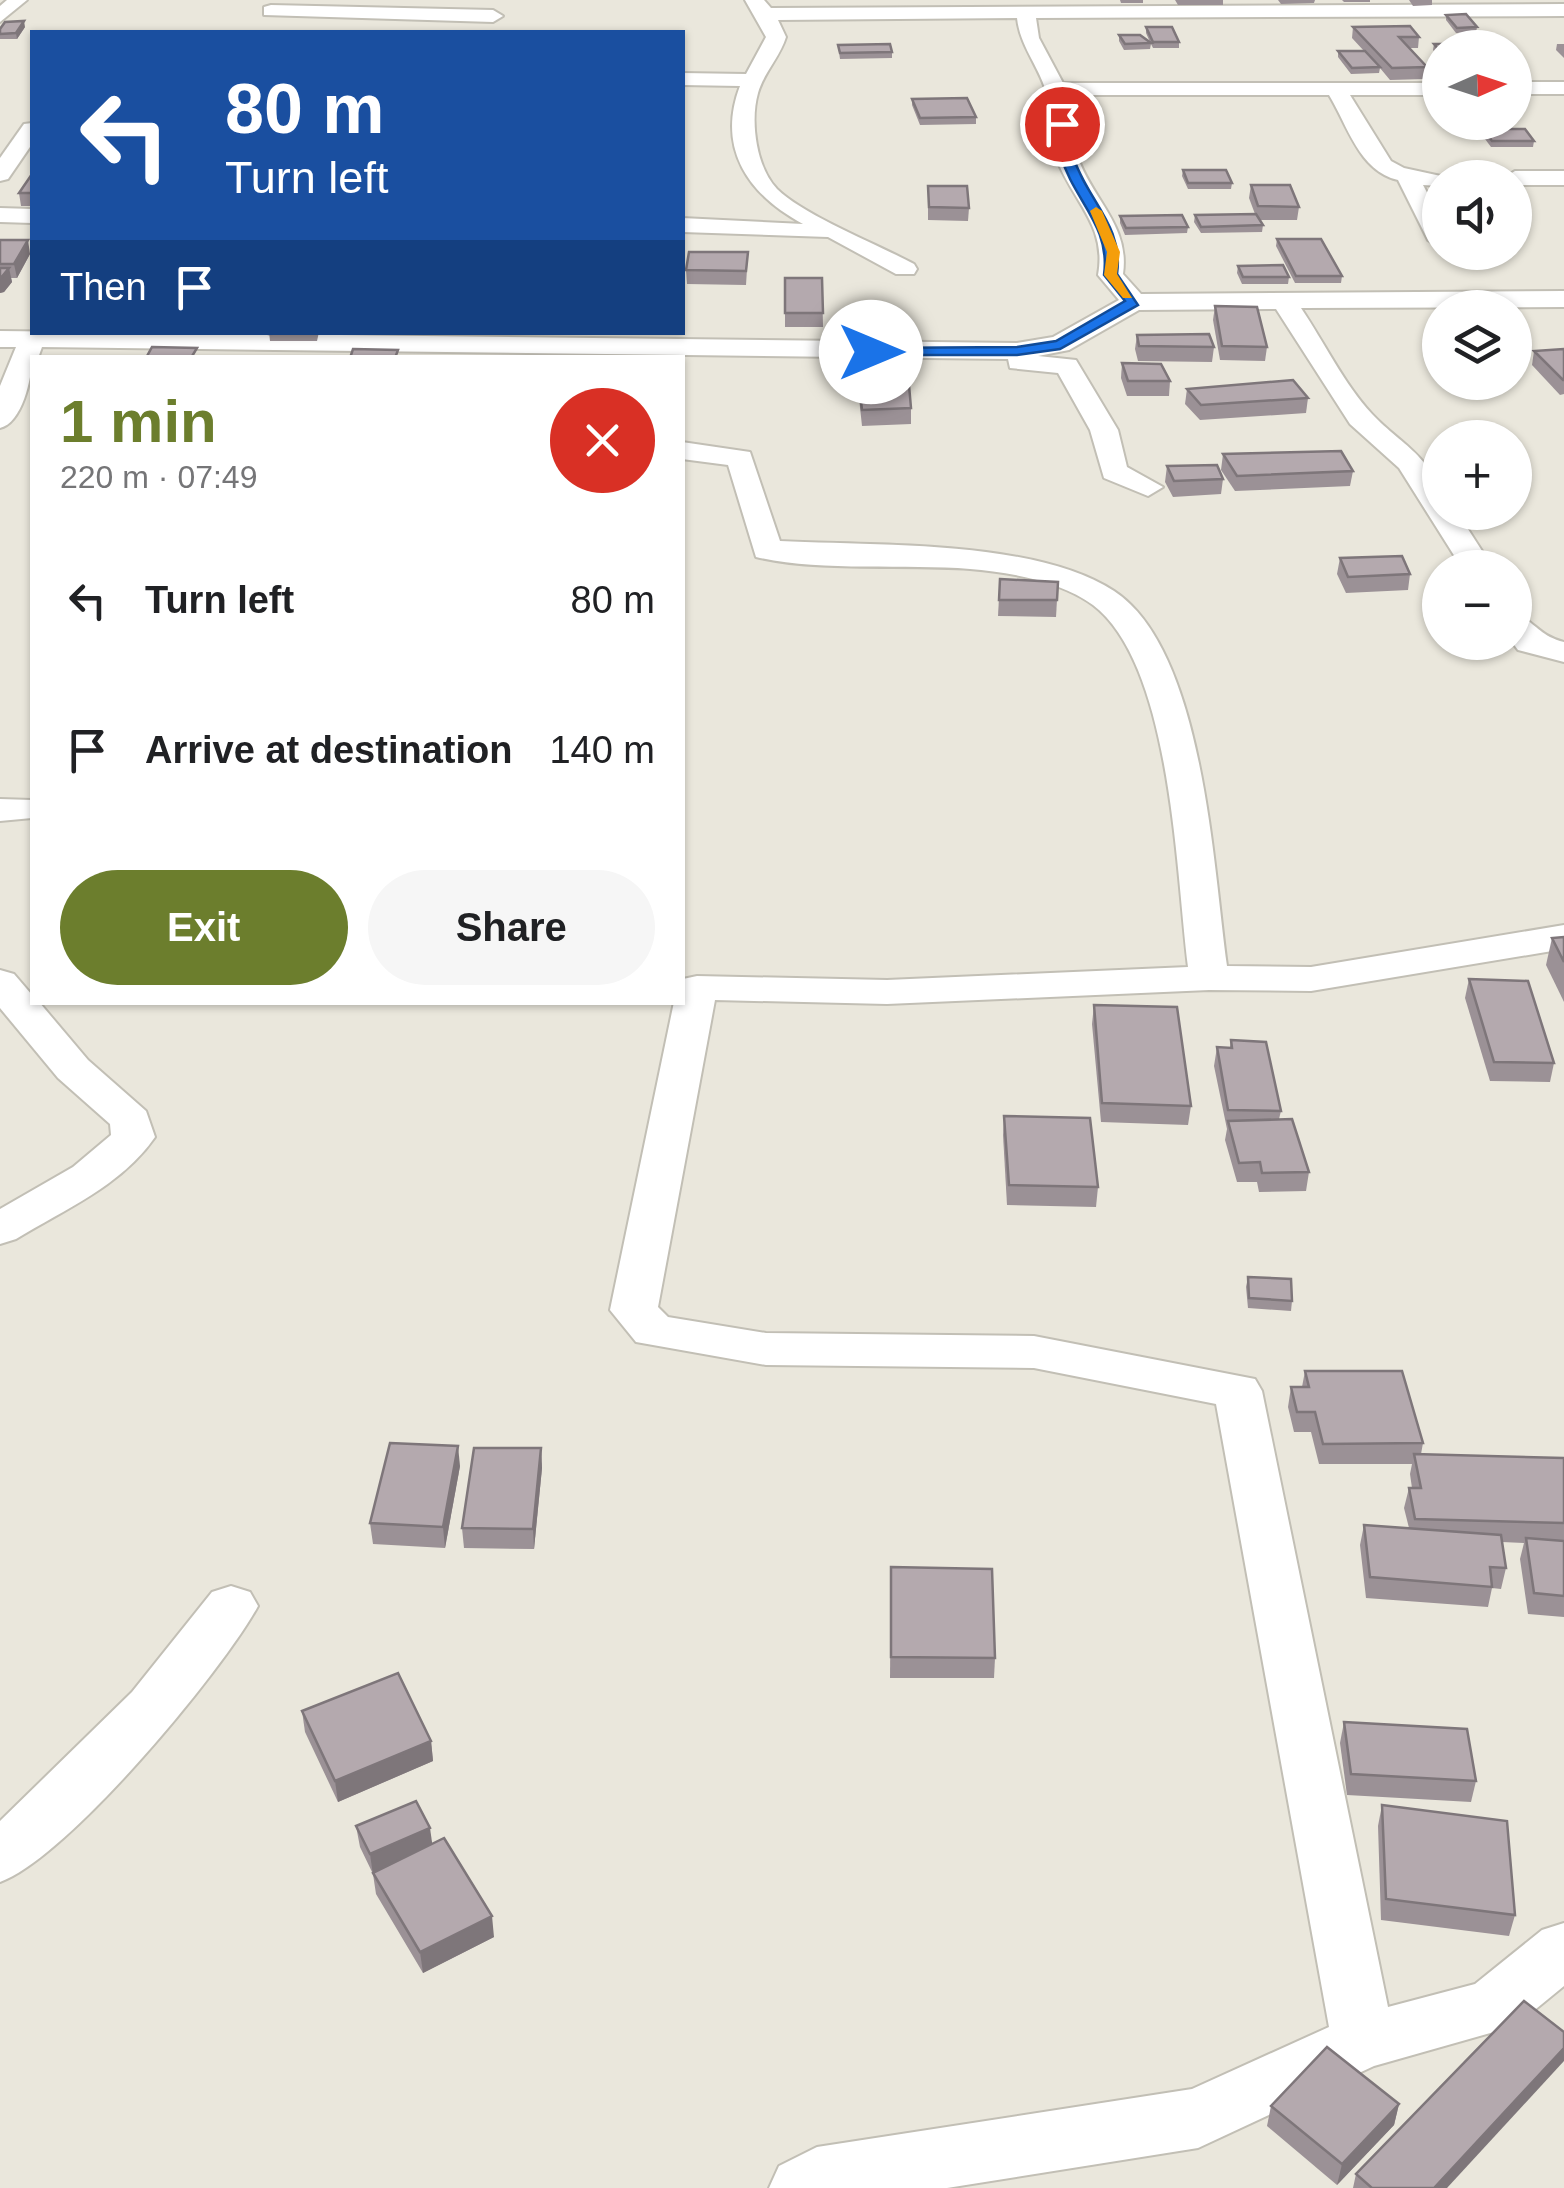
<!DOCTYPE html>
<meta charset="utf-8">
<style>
body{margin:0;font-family:Helvetica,sans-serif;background:#f6f6f6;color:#202124;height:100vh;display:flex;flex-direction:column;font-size:38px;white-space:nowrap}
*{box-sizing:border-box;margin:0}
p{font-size:32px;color:#757577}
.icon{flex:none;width:55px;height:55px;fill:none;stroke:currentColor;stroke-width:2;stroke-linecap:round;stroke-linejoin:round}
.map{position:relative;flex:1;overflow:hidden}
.panel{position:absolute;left:30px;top:355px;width:655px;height:650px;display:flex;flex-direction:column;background:#fff;border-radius:0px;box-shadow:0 2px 8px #0004}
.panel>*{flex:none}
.hud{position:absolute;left:30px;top:30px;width:655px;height:305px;border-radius:0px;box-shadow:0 2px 8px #0004;background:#1a4fa0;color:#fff;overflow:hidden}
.needle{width:65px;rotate:87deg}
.controls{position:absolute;left:1422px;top:30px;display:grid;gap:20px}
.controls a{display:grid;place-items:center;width:110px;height:110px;border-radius:50%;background:#fff;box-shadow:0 2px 8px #0004;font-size:50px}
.pin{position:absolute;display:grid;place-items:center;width:85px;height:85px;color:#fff;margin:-42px;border:5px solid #fff;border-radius:50%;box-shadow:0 2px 10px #0007}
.me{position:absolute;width:110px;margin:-55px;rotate:90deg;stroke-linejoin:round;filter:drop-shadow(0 0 8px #0008)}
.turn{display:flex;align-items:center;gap:35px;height:210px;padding:0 30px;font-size:45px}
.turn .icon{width:130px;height:130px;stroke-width:2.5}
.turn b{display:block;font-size:70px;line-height:85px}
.then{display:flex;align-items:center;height:95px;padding:0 30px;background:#0003;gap:20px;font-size:38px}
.round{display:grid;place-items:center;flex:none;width:105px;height:105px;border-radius:52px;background:#f6f6f6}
.head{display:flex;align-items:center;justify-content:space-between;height:170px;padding:0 30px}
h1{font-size:60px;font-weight:600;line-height:75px;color:#6c7e2d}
.action{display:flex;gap:20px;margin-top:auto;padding:20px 30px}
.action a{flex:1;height:115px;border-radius:60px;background:#6c7e2d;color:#fff;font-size:40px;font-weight:600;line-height:115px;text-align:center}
.action a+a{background:#f6f6f6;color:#202124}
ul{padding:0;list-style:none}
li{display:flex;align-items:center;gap:30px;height:150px;padding:0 30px}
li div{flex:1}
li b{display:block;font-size:38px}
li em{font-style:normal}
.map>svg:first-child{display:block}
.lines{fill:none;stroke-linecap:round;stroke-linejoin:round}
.street-casing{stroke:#c2bfb5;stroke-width:4}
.street{fill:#fff;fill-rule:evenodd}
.wall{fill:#9b9196}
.shaded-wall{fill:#7e767a}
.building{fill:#b4a9ae;stroke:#7e767a;stroke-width:2.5}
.route{fill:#1a73e8;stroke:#114b97;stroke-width:2.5}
.slow{fill:#f59e0b}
</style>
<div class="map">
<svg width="1564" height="2188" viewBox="0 0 1564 2188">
<rect width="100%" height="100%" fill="#eae7dc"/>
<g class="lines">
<defs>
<g id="street">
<path d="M7,0H27L0,22V6Z"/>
<path d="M745,0H764L771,8L1564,4V16L1036,18L1039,38L1063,83H1440V95H1350L1391,161L1404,168L1450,178H1440V186L1423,185L1440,217V247L1428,240L1398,180C1359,171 1348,126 1329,95H1067C1071,115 1071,139 1078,158C1093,200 1130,226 1123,274L1141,294L1564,291V307L1301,308C1324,342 1344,384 1372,414C1404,448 1440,459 1440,512H1457L1493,568H1462L1399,468L1350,424L1276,309L1139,310L1069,350L1038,356L1076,360L1118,430L1127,467L1163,487L1148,496L1104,478L1090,430L1058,373L1010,368L1008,359L42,347L38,358H32C32,378 22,423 0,428V386L16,347H0V331L1017,343L1053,337L1119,300L1098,275C1107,226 1074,203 1057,160C1049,139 1052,113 1046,91C1038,65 1020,46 1017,18L778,20L786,37C780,57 764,72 758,93C750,121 756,167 777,189C803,215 879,245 914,264L917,269L914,274H896L828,237L682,232V218L803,224C749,195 716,149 740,86L682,85V73L746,74L766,37Z"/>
<path d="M271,5L493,10L503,16L493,22L264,15V7Z"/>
<rect x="1515" y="82" width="49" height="12"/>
<path d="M32,123V144L8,179L0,181V158L24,124Z"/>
<path d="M1515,171H1564V185H1515V178H1504Z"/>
<path d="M0,208L32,209V223L0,222Z"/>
<path d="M682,442L750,452L780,541C873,546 1035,539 1114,591C1204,650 1213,867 1227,966L1311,967L1564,925V949L1311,991L1209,990L887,1004L715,1000L658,1307L668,1317L766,1333L1034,1336L1255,1379L1262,1391L1388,2007L1475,1984L1542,1930L1564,1923V1986L1515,2026L1374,2066L1198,2148L947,2188H769L779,2166L817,2147L1192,2089L1329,2027L1216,1404L1034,1368L766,1365L636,1342L610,1310L674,1002H682L683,979L697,976L887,980L1188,967C1176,873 1172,665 1093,605C1061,581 1008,572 970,569C904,564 818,572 756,557L728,465L682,459Z"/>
<path d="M1515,615C1535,620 1537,635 1564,642V662L1518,650L1512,642Z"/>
<path d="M0,799L32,800V818L0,821Z"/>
<path d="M0,970L14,974L32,995V1002H39L88,1060L146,1111L155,1137C121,1186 65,1209 16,1239L0,1244V1209L73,1167L111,1135L110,1124L58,1078L0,1008Z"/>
<path d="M231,1586L250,1592L258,1606C222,1672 67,1858 0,1882V1821L132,1692L212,1592Z"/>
</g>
</defs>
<use href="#street" class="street-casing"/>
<use href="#street" class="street"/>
</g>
<g class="wall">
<path d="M1120,0H1143V3H1121Z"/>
<path d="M1175,0H1223V5H1178Z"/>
<path d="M1278,0H1315L1314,3L1281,4Z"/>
<path d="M1342,0H1370V2H1344Z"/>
<path d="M1409,0H1432V5L1413,6Z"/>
<path d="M1446,15L1477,27L1476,33H1456L1446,20Z"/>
<path d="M25,27L17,39H0V29Z"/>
<path d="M1146,27L1179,42V48H1153L1151,44L1150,49L1124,50L1119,41V35L1150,42L1146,33Z"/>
<path d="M1353,27L1419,37L1418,48H1410L1427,67L1425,79L1390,80L1380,68L1379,73L1351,74L1338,57V51H1364L1352,38Z"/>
<path d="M1434,44L1440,48V58L1433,50Z"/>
<path d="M1557,44H1564V58L1556,50Z"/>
<path d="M838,45L892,52V58L840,59Z"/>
<path d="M912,99L976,117V124L920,125L912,105Z"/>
<path d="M1483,129L1534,141L1533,147H1491L1482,135Z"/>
<path d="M1183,170L1232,183L1231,189H1188L1182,176Z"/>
<path d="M32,174V206H21L19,193Z"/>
<path d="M1251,185L1299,207L1297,220H1260L1263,225L1262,232L1201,233L1194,222L1195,215L1255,214L1249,198Z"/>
<path d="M928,186L969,208L968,221L928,220Z"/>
<path d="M1120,216L1188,227L1187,233L1125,235L1120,223Z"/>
<path d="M1277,239L1342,276L1341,283H1295L1276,246Z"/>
<path d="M0,240L30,254L17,278H11L12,282L4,292L0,293Z"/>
<path d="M748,252L746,285L687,284L686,270Z"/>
<path d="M1238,266L1289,277L1288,284H1242L1237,273Z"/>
<path d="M785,278H822L823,327H785Z"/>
<path d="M1215,306L1267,347L1265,361L1220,360L1213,320Z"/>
<path d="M269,332H319L317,341H270Z"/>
<path d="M1137,335L1214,347L1212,362L1138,361L1135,349Z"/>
<path d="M1564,349V394L1560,395L1532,365L1534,351Z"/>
<path d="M875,363L911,408V424L862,426L859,398V384H876Z"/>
<path d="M1122,363L1170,381L1169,396H1127L1121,378Z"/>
<path d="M1187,389L1308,398L1306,413L1200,420L1185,404Z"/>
<path d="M1223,454L1353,471L1350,486L1235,491L1221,470Z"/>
<path d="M1167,466L1223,479L1221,494L1173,497L1165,482Z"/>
<path d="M1340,558L1410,574L1408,590L1346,593L1337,574Z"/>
<path d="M1000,579L1057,600L1056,617L998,616Z"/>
<path d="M1564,937V1002L1546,965L1552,938Z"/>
<path d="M1469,979L1554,1063L1550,1082L1490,1081L1465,998Z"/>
<path d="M1094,1005L1191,1106L1188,1125L1101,1122L1092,1024Z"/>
<path d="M1231,1040L1281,1111L1279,1119L1309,1172L1306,1191L1259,1192L1257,1182H1237L1225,1140L1227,1129L1214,1066L1217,1047L1230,1048Z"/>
<path d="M1004,1116L1098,1187L1096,1207L1007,1205L1003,1135Z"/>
<path d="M1248,1277L1292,1301L1291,1311L1248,1308L1246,1287Z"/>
<path d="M1305,1371L1423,1443L1421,1454L1564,1458V1617L1528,1614L1520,1559L1524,1543L1502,1542L1506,1568L1501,1589L1492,1588L1488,1607L1366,1598L1360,1545L1364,1525L1409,1528L1404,1508L1409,1488H1412L1410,1474L1412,1464H1319L1311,1432H1294L1288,1407L1291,1387H1302Z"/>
<path d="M541,1448L542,1468L534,1549L464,1548L462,1528Z"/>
<path d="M460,1466L445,1548L373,1544L370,1523Z"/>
<path d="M891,1567L995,1658L994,1678H890Z"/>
<path d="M302,1711L431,1741L433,1761L338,1802L305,1732Z"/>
<path d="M1344,1722L1476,1781L1471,1802L1347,1795L1340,1743Z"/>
<path d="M1382,1805L1515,1915L1509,1936L1381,1920L1378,1826Z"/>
<path d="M356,1826L432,1844L494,1937L423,1973L376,1894L373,1874L360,1847Z"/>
<path d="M1399,2104L1394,2125L1337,2185L1267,2126L1271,2106Z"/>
<path d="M1356,2174L1447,2188H1353Z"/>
</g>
<g class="shaded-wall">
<path d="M24,21L25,27L17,39L16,33Z"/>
<path d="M28,240L30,254L17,278L14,264Z"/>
<path d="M9,268L12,282L4,292L0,293V279Z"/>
<path d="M458,1446L460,1466L445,1548L443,1527Z"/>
<path d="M541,1448L542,1468L534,1549L533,1529Z"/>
<path d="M431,1741L433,1761L338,1802L335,1781Z"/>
<path d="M430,1828L433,1849L373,1875L370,1854Z"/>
<path d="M492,1916L494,1937L423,1973L420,1952Z"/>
<path d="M1564,2048V2061L1447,2188H1434Z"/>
<path d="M1399,2104L1394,2125L1337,2185L1342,2164Z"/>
</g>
<g class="building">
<path d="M1466,14L1477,27L1457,28L1446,15Z"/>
<path d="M24,21L16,33L0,34V29L5,22Z"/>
<path d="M1410,26L1419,37H1399L1427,67L1392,68L1353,27Z"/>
<path d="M1146,27H1172L1179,42H1153Z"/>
<path d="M1119,35H1140L1151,43L1125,44Z"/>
<path d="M890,44L892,52L840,53L838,45Z"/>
<path d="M1434,44H1460L1463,48H1440V51Z"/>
<path d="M1338,51H1365L1380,67L1352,68Z"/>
<path d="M967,98L976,117L920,118L912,99Z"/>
<path d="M1483,129H1525L1534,141H1492Z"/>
<path d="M1183,170H1226L1232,183H1188Z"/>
<path d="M32,174V193H19Z"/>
<path d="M1251,185H1290L1299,207L1258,206Z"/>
<path d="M928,186H967L969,208L929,207Z"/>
<path d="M1256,214L1263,225L1201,227L1195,215Z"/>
<path d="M1182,215L1188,227L1126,228L1120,216Z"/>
<path d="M1277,239H1321L1342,276H1296Z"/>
<path d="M0,240H28L14,264H0Z"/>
<path d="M689,252H748L746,271L686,270Z"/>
<path d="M1283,265L1289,277H1243L1238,266Z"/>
<path d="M0,268H9L0,279Z"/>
<path d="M785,278H822L823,313H785Z"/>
<path d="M1215,306L1257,307L1267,347L1222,346Z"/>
<path d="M269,332H316L269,334Z"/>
<path d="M1209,334L1214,347L1139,346L1137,335Z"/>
<path d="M152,347L197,348L191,358H146Z"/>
<path d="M353,349L398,350L395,358H350Z"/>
<path d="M1564,349V380H1563L1534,351Z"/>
<path d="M907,362L911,408L862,410L859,384H880L875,363Z"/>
<path d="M1122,363L1161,364L1170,381H1128Z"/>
<path d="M1293,380L1308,398L1201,405L1187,389Z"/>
<path d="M1341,451L1353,471L1237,476L1223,454Z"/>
<path d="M1217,465L1223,479L1174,481L1167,466Z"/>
<path d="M1402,556L1410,574L1348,577L1340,558Z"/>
<path d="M1000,579L1058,582L1057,600H999Z"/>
<path d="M1564,937V962L1552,938Z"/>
<path d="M1469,979L1528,981L1554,1063L1494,1062Z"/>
<path d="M1094,1005L1177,1007L1191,1106L1102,1103Z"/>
<path d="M1231,1040L1266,1042L1281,1111L1228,1110L1217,1047L1232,1048Z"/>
<path d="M1004,1116L1090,1118L1098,1187L1009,1185Z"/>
<path d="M1292,1119L1309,1172L1262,1173L1260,1162L1239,1163L1228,1121Z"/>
<path d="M1248,1277L1291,1279L1292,1301L1249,1298Z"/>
<path d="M1305,1371H1402L1423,1443L1323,1444L1315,1412H1297L1291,1387H1309Z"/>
<path d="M390,1443L458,1446L443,1527L370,1523Z"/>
<path d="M474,1448H541L533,1529L462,1528Z"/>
<path d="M1414,1454L1564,1458V1523L1415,1519L1409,1488H1421Z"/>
<path d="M1364,1525L1501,1535L1506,1568L1490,1567L1492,1587L1370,1577Z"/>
<path d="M1526,1538L1564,1541V1596L1534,1593Z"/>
<path d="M891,1567L992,1569L995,1658L891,1657Z"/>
<path d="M398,1673L431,1741L335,1781L302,1711Z"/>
<path d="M1344,1722L1467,1729L1476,1781L1351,1774Z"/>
<path d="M416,1801L430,1828L370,1854L356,1826Z"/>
<path d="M1382,1805L1507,1821L1515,1915L1386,1899Z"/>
<path d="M444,1838L492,1916L420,1952L373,1873Z"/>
<path d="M1524,2001L1564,2032V2048L1434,2188H1372L1356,2174Z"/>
<path d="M1327,2047L1399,2104L1342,2164L1271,2106Z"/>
</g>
<path class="route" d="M1062,120L1067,124C1069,134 1070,146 1073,156C1086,199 1124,225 1117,274L1138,305L1060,349L1017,355H866L871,348L1017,347L1056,341L1125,301L1104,275C1111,225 1073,200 1061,156C1058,146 1057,134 1056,124Z"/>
<path class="slow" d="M1096,207L1102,211L1120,252L1117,274L1132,298H1123L1104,275L1107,252L1090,211Z"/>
</svg>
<div class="controls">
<a><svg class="needle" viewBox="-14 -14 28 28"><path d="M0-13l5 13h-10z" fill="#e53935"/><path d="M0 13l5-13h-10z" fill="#757577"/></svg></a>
<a><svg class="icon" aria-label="sound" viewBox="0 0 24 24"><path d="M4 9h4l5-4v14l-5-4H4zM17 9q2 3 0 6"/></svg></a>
<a><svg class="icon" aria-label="layers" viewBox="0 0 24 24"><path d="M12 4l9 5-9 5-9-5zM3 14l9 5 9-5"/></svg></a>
<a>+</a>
<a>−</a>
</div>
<div class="pin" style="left:1062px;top:124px;background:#d93025"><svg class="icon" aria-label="arrive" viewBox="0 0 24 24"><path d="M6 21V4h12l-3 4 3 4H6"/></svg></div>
<svg class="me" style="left:871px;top:352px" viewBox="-20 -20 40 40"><circle r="19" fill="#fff"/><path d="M0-13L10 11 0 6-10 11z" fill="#1a73e8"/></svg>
<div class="hud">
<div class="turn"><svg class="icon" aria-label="left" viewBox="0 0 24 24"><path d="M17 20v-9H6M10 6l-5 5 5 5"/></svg><div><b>80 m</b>Turn left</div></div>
<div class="then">Then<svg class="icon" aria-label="arrive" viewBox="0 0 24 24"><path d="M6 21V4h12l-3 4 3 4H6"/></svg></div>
</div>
<section class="panel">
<div class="head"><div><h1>1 min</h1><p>220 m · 07:49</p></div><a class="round" style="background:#d93025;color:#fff"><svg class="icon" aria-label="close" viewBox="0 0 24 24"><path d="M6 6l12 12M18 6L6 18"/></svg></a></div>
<ul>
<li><svg class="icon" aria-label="left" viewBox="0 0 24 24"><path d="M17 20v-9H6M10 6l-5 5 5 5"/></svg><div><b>Turn left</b></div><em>80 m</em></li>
<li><svg class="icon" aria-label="arrive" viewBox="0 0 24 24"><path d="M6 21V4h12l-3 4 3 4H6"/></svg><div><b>Arrive at destination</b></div><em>140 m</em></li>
</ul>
<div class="action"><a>Exit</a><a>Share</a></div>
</section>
</div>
